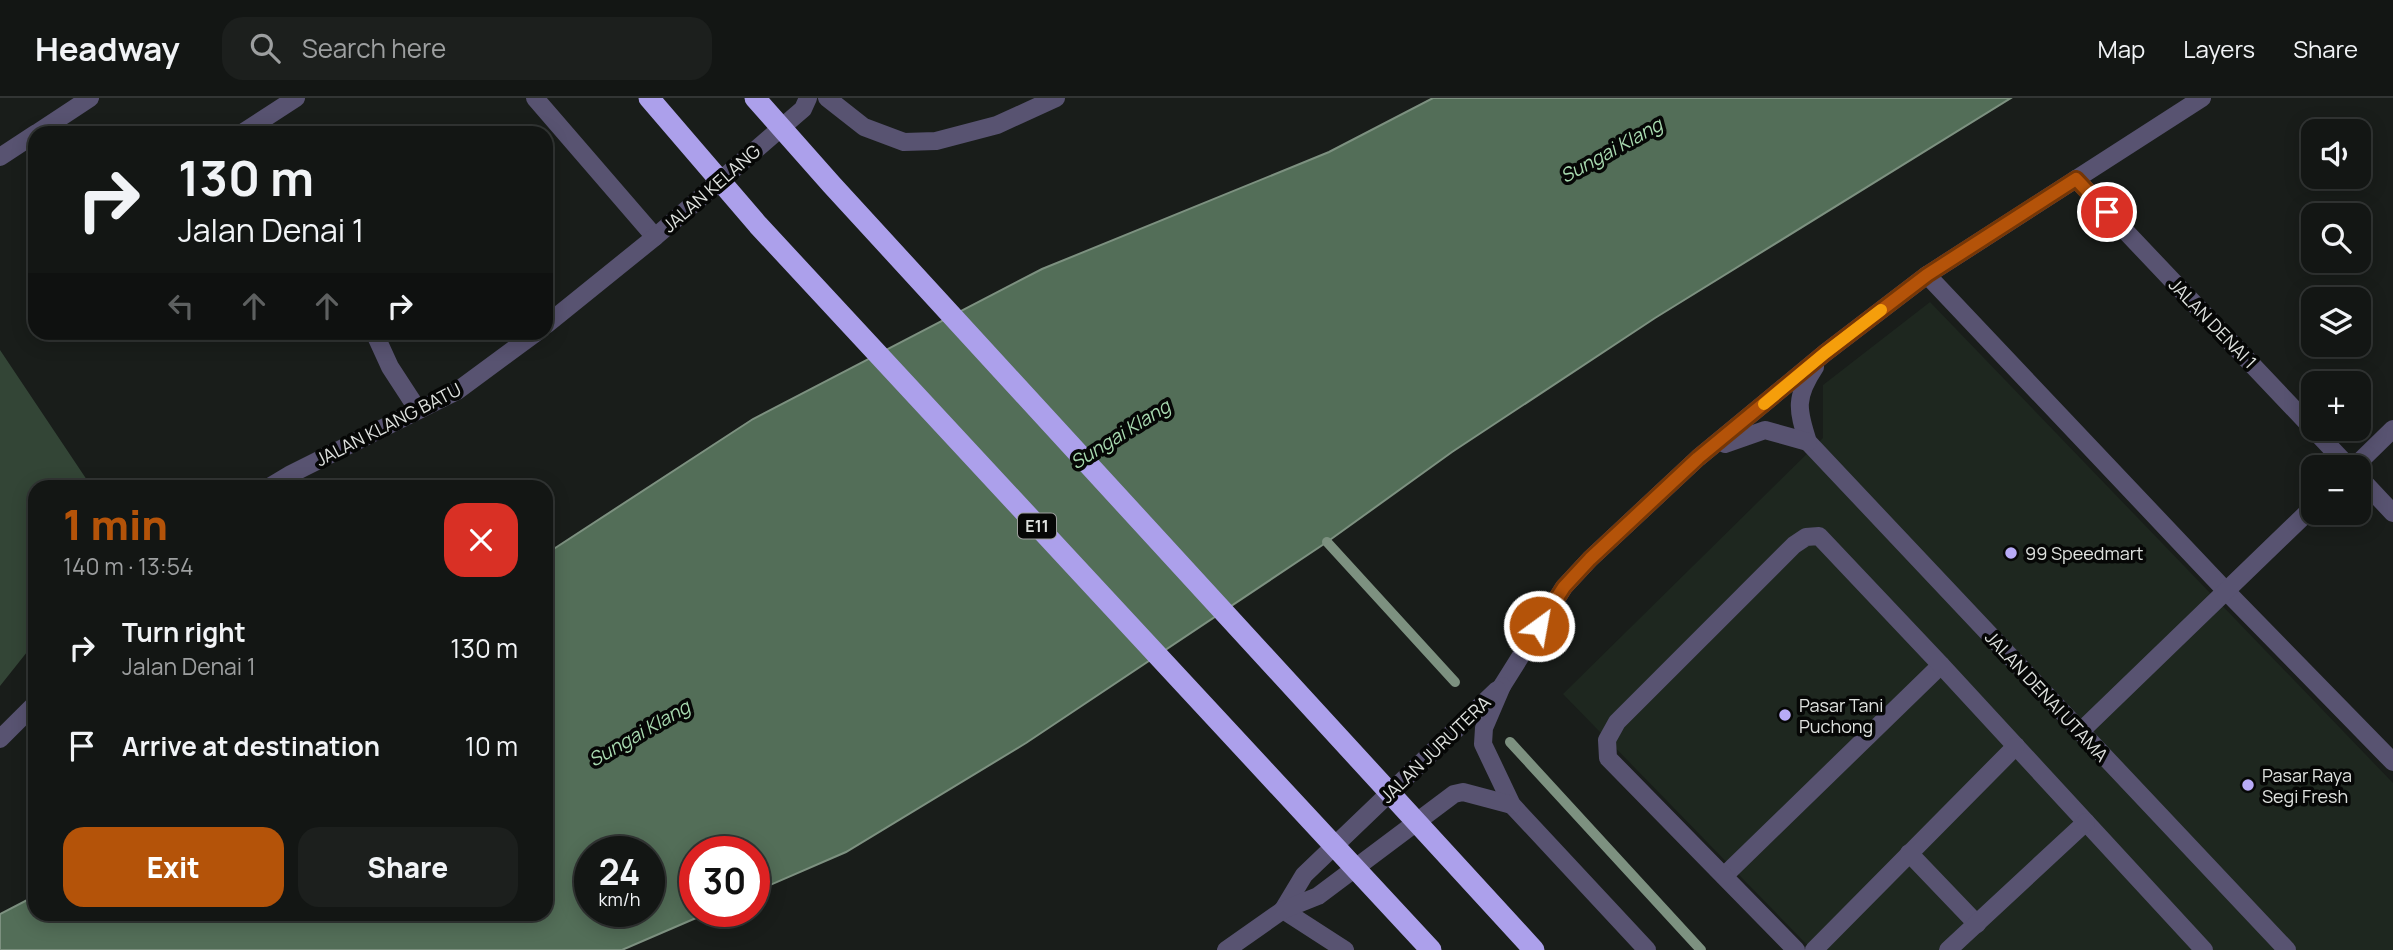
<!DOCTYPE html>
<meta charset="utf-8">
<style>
body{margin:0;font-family:Manrope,sans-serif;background:#1c1f1d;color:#f1f3f6;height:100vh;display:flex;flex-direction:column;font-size:26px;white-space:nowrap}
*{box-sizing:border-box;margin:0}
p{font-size:23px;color:#9d9fa0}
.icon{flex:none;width:38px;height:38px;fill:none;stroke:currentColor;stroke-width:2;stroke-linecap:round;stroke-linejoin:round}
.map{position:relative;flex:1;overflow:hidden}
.details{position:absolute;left:28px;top:382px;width:525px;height:441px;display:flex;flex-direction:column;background:#131614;border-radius:21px;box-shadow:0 4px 18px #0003,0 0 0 2px #323534}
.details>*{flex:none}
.guide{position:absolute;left:28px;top:28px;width:525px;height:214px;border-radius:21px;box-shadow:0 4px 18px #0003,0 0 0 2px #323534;background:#131614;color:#f1f3f6;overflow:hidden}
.tools{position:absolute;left:2301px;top:21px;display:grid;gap:14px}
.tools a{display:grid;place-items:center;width:70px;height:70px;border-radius:14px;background:#131614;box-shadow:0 4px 18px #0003,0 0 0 2px #323534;font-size:35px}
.speed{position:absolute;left:574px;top:738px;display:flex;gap:14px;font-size:35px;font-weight:700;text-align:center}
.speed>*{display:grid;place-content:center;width:91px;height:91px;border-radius:50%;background:#131614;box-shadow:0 4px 18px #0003,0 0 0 2px #323534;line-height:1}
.speed small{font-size:18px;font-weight:400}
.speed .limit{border:10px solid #d22;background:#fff;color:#111}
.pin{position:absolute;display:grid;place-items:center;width:60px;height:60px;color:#fff;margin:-30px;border:4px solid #fff;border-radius:50%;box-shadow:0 2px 7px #0007}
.me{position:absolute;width:77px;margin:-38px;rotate:32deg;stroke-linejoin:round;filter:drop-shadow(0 0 5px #0008)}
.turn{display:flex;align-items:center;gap:24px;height:147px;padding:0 35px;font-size:32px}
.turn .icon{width:91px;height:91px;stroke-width:2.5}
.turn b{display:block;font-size:49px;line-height:60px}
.lanes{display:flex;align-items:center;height:66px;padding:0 35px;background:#0003;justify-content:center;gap:35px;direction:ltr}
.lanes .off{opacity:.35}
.round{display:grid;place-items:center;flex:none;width:74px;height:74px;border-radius:21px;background:#1c1f1d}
.overview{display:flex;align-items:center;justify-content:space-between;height:119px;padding:0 35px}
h1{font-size:42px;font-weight:800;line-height:52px;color:#b45309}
.cta{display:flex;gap:14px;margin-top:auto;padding:14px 35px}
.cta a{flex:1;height:80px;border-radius:21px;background:#b45309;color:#fff;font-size:28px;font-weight:800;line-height:80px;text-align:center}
.cta a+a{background:#1c1f1d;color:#f1f3f6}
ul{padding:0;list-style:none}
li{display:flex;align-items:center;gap:21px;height:98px;padding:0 35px}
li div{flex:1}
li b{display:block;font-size:26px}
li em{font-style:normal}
header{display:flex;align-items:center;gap:42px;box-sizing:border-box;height:98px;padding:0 35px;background:#131614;border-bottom:2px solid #323534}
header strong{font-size:33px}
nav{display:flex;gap:38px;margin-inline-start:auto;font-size:24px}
.search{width:490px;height:63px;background:#1c1f1d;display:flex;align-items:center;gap:18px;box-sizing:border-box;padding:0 24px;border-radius:21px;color:#9d9fa0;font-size:26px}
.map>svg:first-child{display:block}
.built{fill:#1e271f}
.green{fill:#334536}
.water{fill:#536e58;stroke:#7d9180;stroke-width:2;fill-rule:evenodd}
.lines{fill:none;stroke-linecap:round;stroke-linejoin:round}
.stream{stroke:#7d9180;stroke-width:10}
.service{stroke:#585371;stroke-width:18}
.minor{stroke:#585371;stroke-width:18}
.tertiary{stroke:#585371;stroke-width:18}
.motorway-bridge{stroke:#aca0eb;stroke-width:21}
.route-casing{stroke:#753606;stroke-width:18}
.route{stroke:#b45309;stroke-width:12}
.slow{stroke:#f59e0b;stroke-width:12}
.poi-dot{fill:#b8abf7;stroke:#060706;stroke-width:2.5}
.labels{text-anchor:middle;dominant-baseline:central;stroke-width:7;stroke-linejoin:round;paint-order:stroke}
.shield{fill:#060706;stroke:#9ea09e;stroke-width:2}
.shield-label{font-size:16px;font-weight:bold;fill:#dfe2df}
.street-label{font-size:18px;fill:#dfe2df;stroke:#060706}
.poi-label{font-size:18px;fill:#dfe2df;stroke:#060706;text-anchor:start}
.water-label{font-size:19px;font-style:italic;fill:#a7d9af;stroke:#060706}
</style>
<header>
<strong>Headway</strong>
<div class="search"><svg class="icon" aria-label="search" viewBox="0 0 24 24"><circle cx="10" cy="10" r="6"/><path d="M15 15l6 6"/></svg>Search here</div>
<nav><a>Map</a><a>Layers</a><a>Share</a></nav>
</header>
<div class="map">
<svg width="2393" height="852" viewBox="0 0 2393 852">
<rect width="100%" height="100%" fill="#191d1a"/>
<path class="built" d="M1930,204L2393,685V852H1812L1563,596L1823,340V287Z"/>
<path class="green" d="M0,252L91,388H35V544L0,588Z"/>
<path class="water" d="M1433,0H2011L1655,220L1452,354L1327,444L1026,645L846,754L754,794V754H695V814H710L622,852H0V816L35,798V816H546V456L753,321L1042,171L1329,54ZM590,754H649V814H590Z"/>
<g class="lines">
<g class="stream">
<path d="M1327,444L1455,584"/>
<path d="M1510,644L1701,852"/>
</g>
<g class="service">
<path d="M37,35L90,0"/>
<path d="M242,35L296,0"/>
<path d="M0,59L35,36"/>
<path d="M1927,177L2226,493L2393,664"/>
<path d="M374,234L390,269L418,312"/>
<path d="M2354,369L2393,331"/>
<path d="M2080,634L2314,408"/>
<path d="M1909,755L1977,826"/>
<path d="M1724,778L1941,567"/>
<path d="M1796,852L1608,660L1607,642L1617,624L1794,447L1806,439L1819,438L1941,567L2204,852"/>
<path d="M1814,852L2016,648"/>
<path d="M1948,852L2086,724"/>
</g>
<g class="minor">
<path d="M535,0L655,139"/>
<path d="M827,0L864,29L904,44L936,43L997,27L1056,0"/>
<path d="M2076,81L2349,369"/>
<path d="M546,227L655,139L803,11L808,0"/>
<path d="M1815,269C1795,299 1797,311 1808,344L2287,852"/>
<path d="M1725,346L1765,332L1808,344"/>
<path d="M2359,379L2393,415"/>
<path d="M271,388L291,376L457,293L537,234"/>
<path d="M1502,588L1564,489L1590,461L1698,360L1825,255L1927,177L2202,0"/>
<path d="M0,641L35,606"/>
<path d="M1283,812L1345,852"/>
</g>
<g class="tertiary">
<path d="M1502,588L1484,630L1483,646L1512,707L1647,852"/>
<path d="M1283,812L1304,777L1497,592"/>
<path d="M1226,852L1283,812L1318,798L1454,696L1463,694L1512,707"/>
</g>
<g class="motorway-bridge">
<path d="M649,0L758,127L1431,852"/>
<path d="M755,0L832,87L1534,852"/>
</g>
</g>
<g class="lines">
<defs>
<path id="route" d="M1539,528L1564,489L1590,461L1698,360L1825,255L1927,177L2076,81L2107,114"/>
</defs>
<use href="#route" class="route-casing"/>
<use href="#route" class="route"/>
<path class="slow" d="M1764,306L1825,255L1881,212"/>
</g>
<g class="poi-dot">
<circle cx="2011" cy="455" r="7"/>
<circle cx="1785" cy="617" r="7"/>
<circle cx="2248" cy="687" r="7"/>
</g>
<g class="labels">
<rect class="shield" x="1018" y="415.5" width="38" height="25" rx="5"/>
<g class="shield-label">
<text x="1037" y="428">E11</text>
</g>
<g class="street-label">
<text transform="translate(711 90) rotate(-41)">JALAN KELANG</text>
<text transform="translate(2213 225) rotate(46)">JALAN DENAI 1</text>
<text transform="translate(388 326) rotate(-27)">JALAN KLANG BATU</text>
<text transform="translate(2047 598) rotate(47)">JALAN DENAI UTAMA</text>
<text transform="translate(1435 651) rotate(-44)">JALAN JURUTERA</text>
</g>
<g class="poi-label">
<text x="2025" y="455">99 Speedmart</text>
<text x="1799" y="607">Pasar Tani<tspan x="1799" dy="21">Puchong</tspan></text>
<text x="2262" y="677">Pasar Raya<tspan x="2262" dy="21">Segi Fresh</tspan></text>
</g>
<g class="water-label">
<text transform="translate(1611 52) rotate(-29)">Sungai Klang</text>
<text transform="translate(1120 336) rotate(-32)">Sungai Klang</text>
<text transform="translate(639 635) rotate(-30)">Sungai Klang</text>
</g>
</g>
</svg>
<div class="tools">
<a><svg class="icon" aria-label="sound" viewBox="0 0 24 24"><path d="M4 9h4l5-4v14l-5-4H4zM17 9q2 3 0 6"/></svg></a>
<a><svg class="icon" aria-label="search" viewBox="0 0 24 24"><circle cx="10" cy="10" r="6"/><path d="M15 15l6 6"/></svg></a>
<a><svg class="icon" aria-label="layers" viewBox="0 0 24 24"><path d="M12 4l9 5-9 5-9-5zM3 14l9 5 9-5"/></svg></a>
<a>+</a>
<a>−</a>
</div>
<div class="speed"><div>24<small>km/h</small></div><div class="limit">30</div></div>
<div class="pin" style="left:2107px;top:114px;background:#d93025"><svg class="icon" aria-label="arrive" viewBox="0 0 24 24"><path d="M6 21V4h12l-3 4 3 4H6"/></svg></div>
<svg class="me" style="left:1539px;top:528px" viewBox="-20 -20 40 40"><circle r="17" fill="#b45309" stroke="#fff" stroke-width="3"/><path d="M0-11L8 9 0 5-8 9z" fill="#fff"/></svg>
<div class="guide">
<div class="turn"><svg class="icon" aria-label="right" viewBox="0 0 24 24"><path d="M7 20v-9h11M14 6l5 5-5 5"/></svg><div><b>130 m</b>Jalan Denai 1</div></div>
<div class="lanes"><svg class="icon off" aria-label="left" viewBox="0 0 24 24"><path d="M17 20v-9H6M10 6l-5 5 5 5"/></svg><svg class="icon off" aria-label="ahead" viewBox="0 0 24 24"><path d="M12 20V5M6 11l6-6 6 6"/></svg><svg class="icon off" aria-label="ahead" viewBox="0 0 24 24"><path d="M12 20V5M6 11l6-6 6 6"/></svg><svg class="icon" aria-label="right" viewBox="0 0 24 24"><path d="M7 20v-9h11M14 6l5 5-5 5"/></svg></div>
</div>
<section class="details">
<div class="overview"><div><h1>1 min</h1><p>140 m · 13:54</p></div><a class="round" style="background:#d93025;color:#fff"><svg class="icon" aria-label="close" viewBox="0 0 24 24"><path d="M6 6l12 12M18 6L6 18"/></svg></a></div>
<ul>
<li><svg class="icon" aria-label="right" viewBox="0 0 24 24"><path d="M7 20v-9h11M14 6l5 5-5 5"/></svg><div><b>Turn right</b><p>Jalan Denai 1</p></div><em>130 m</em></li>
<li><svg class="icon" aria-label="arrive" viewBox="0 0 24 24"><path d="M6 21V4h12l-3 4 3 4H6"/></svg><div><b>Arrive at destination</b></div><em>10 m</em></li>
</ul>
<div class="cta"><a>Exit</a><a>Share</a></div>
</section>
</div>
